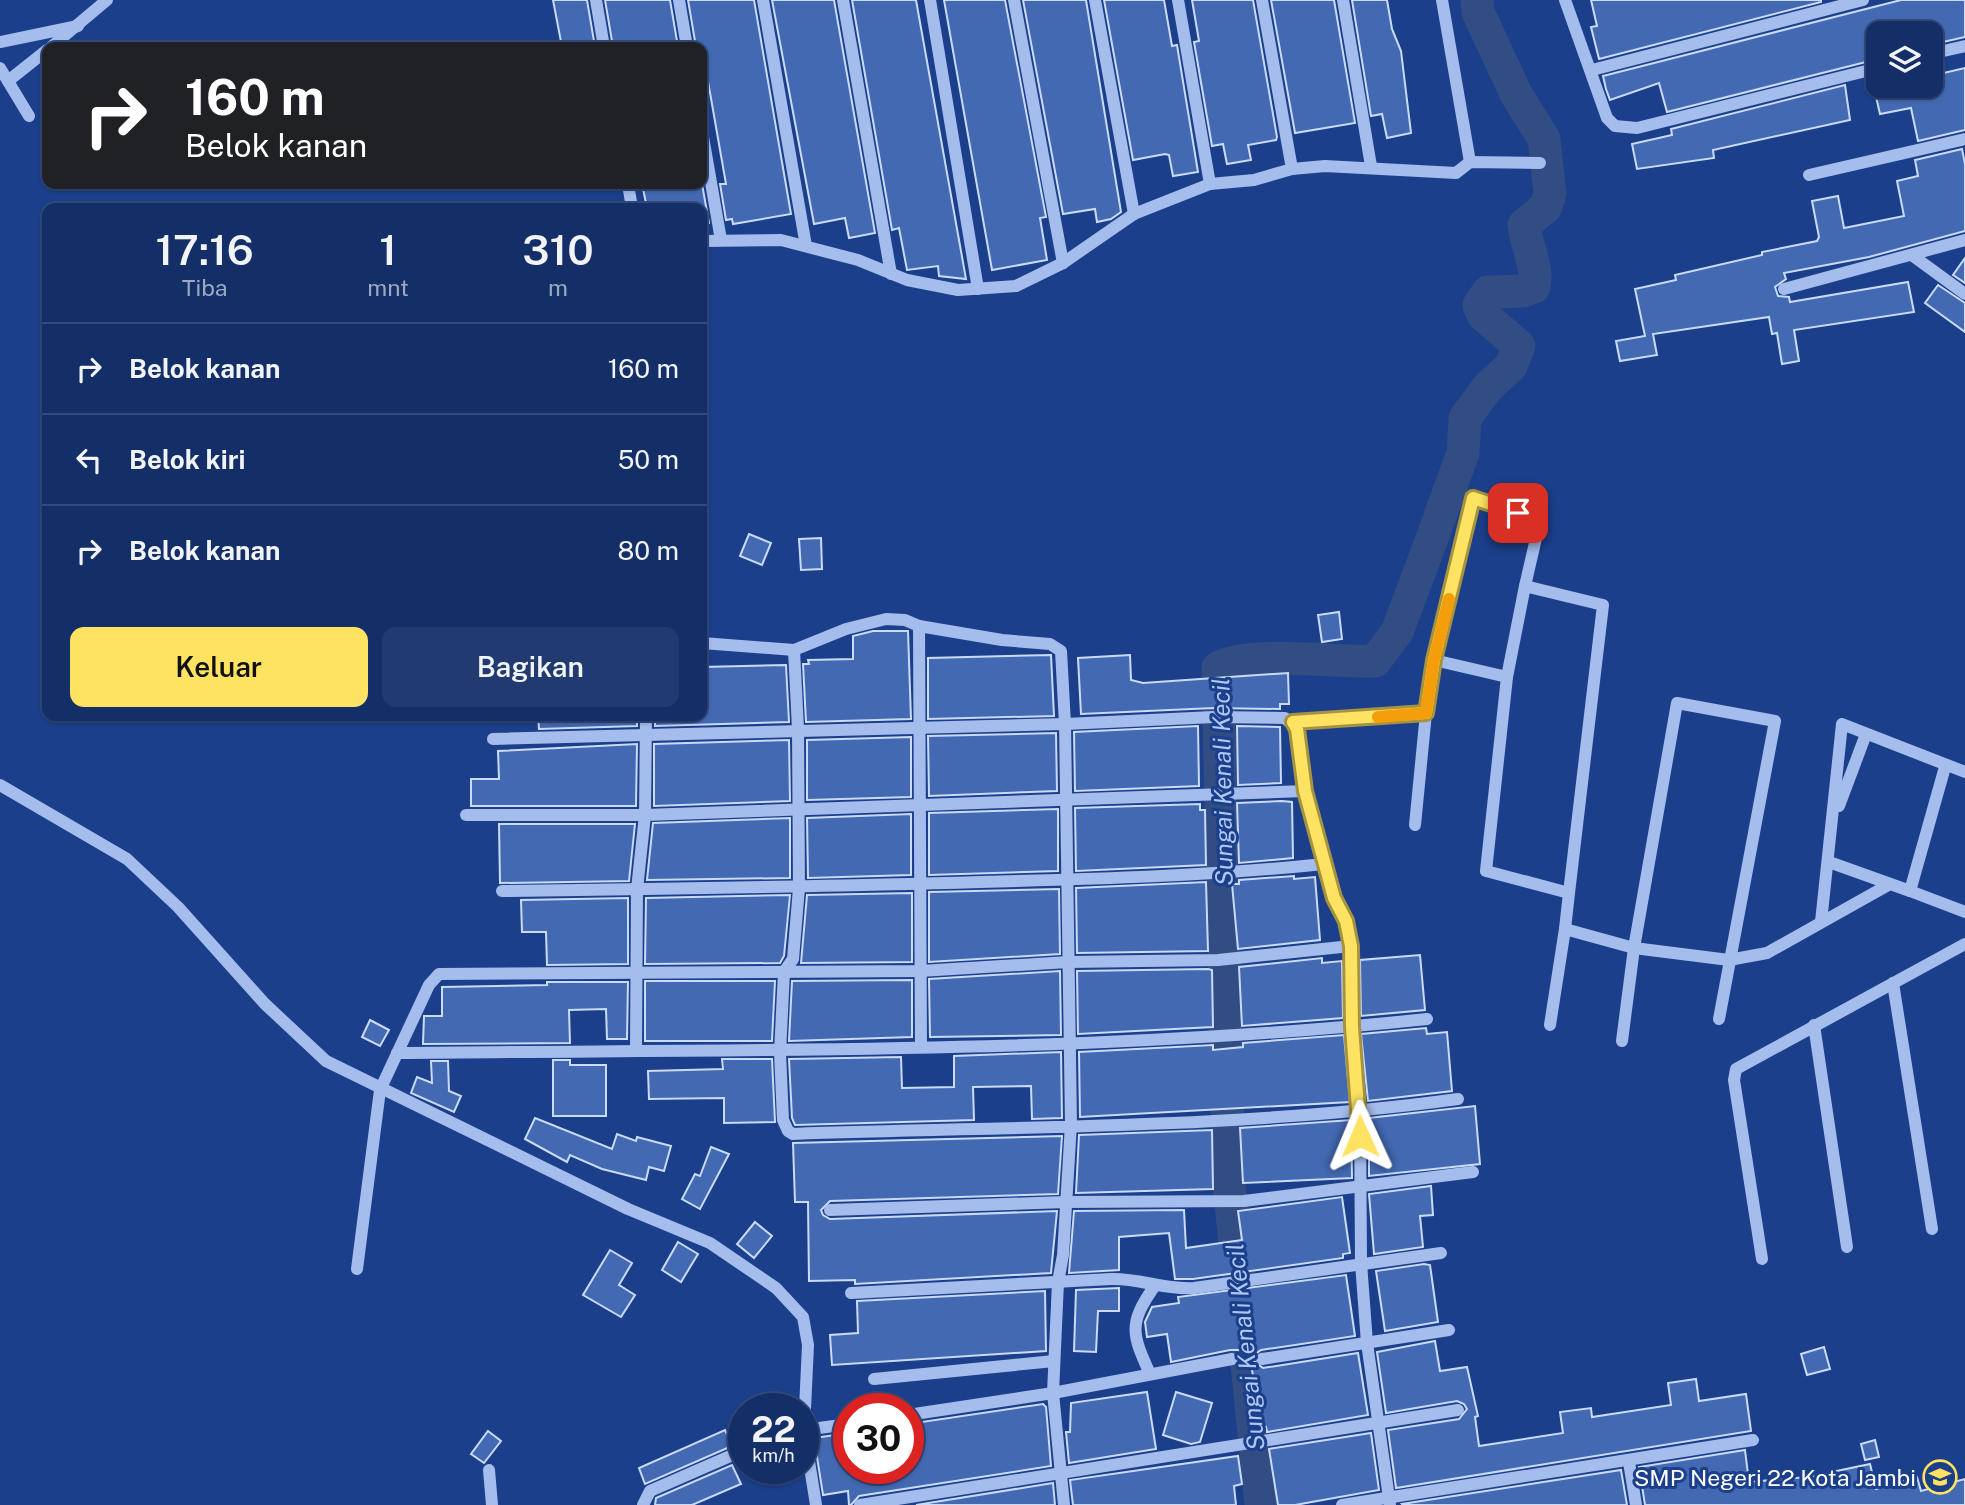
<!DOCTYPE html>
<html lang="id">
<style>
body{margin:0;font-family:"Public Sans",sans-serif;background:#213b71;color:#f1f3f6;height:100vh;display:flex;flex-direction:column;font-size:26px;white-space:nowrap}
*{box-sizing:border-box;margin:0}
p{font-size:23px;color:#9da9c0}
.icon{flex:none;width:38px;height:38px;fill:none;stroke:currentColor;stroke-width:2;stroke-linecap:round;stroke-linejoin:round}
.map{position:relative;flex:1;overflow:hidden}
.drawer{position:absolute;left:42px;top:203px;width:665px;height:518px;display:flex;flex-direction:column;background:#142f68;border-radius:14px;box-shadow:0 2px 5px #0004,0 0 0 2px #334a7c}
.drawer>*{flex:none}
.top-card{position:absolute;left:42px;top:42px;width:665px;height:147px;border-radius:14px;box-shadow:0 2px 5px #0004,0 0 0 2px #334a7c;background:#202124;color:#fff;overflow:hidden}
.buttons{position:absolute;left:1866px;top:21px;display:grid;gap:14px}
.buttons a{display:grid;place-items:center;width:77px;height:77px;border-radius:14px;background:#142f68;box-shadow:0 2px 5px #0004,0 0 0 2px #334a7c;font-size:35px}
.speed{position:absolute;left:728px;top:1393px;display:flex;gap:14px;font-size:35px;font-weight:700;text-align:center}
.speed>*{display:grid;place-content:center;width:91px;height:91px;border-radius:50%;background:#142f68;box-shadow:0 2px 5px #0004,0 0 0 2px #334a7c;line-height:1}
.speed small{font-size:18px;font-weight:400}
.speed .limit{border:10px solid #d22;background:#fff;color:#111}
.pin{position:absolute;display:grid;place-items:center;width:60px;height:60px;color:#fff;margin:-30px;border-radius:14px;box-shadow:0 4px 10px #0006}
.me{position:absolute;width:77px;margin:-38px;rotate:359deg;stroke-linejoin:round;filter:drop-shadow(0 0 5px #0008)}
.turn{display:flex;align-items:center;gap:24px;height:147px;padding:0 28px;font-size:32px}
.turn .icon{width:91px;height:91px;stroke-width:2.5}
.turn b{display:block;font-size:49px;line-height:60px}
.eta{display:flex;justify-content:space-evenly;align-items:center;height:119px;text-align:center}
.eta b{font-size:42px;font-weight:600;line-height:49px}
.button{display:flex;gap:14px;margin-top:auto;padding:14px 28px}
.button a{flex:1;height:80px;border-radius:14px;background:#fee261;color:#111;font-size:28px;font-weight:600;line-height:80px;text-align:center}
.button a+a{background:#213b71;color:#f1f3f6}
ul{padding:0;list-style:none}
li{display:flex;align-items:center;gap:21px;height:91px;padding:0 28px;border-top:2px solid #334a7c}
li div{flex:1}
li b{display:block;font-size:26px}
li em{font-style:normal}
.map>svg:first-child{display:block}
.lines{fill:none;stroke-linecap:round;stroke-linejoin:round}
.river{stroke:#324c84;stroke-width:33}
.building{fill:#4369b2;stroke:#cadaf9;stroke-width:2}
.minor{stroke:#a4bded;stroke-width:12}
.route-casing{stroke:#a5933f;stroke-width:18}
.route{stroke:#fee261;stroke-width:12}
.slow{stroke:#f59e0b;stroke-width:12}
.labels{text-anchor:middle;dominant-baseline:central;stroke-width:6;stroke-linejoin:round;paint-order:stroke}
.poi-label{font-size:23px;fill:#fff;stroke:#1b3f8a;text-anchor:end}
.water-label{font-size:24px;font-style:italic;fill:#b0c8f4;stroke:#1b3f8a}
</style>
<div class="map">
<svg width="1965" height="1505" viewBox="0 0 1965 1505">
<rect width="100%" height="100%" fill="#1b3f8a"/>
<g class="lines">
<path class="river" d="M1261,1505L1229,1184L1218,668C1250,650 1334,663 1375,661L1397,632L1427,552L1463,453L1465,418L1488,387L1511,366L1519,346L1483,315L1479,305L1488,292L1524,291L1534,287C1539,268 1526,245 1524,225L1546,207L1550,193L1544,139L1516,94L1478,12L1477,0"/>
</g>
<g class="building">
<path d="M553,0H587L595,47H562Z"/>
<path d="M605,0H670L678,47H613Z"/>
<path d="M688,0H754L791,214L733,224L732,219L726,220L720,184H726L702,47H696Z"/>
<path d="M772,0H834L875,233L849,238L845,218L814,224Z"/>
<path d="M852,0H916L966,279L939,276L938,266L907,270L899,228L892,230Z"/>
<path d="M944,0H1005L1046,217L1040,218L1047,260L992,270Z"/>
<path d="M1023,0H1086L1121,212L1111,219L1097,222L1095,209L1063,214Z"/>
<path d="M1104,0H1164L1172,46L1177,45L1198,172L1173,176L1169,155L1165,154L1133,160Z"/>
<path d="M1192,0H1253L1277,137L1276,140L1248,145L1251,160L1227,164L1223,144L1212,146L1194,42L1199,41Z"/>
<path d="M1271,0H1334L1355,123L1295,133Z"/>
<path d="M1352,0H1387L1392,29L1401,51L1411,133L1387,138L1382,114L1371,116Z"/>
<path d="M1591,0H1821V2L1599,59L1591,27L1597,26Z"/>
<path d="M1901,0H1965V37L1930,45V33H1878V59L1667,112L1659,83L1610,100L1606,89L1603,76Z"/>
<path d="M1965,68V130L1918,141L1911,108L1880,114L1874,88L1937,86L1935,75Z"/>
<path d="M1845,85L1850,120L1713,150L1714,158L1637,169L1632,144L1672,135L1671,129Z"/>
<path d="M1962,149L1965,164V231L1869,257L1784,273L1786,279L1775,287L1778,296L1789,297L1790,302L1908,282L1914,312L1794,330L1799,361L1782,364L1777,333L1772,334L1769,317L1653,334L1657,355L1620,361L1616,341L1645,336L1635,289L1676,280L1675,275L1762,255V252L1817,241L1819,237L1812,201L1838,196L1844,228L1904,216L1897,181L1918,176L1915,160Z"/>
<path d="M642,184H702L709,223L702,224V208H647Z"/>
<path d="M1965,258V283L1953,275Z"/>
<path d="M1938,285L1965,303V332L1925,303Z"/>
<path d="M749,534L771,543L762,565L740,556Z"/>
<path d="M821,538L822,569L801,570L799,539Z"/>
<path d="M1339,612L1342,639L1322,642L1318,615Z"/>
<path d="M873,631H908L911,719L806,722L803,664H809L808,660L853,659V636Z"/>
<path d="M1051,655L1054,716L928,719V658Z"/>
<path d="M1130,655L1131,680L1143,683L1288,673L1289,704H1280V709L1214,708L1081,714L1078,658Z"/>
<path d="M786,665L789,722L655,726V716H702V667Z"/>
<path d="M538,716H637V726L539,729Z"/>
<path d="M1198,726L1199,786L1075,791L1074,732Z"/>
<path d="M1237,726L1280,727L1281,783L1238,785Z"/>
<path d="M1056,733L1057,791L929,796L928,736Z"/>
<path d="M911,737V797L807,800V740Z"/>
<path d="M789,740L790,801L654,806V744Z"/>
<path d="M637,744L636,806H471V779H499L498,751Z"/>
<path d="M1282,801L1292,802L1293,858L1239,863L1237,803Z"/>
<path d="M1200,804V810H1205L1206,865L1076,871L1075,808Z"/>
<path d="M1058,809V871L929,875V813Z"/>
<path d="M911,814V875L808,878L807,818Z"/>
<path d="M790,818V878L647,880L653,823Z"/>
<path d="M499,824H635L629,881L500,883Z"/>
<path d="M1294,876V879L1315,877L1320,940L1238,949L1232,884H1239V880Z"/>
<path d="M1206,882L1208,951L1077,953L1076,888Z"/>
<path d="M1059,889L1060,954L929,962V892Z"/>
<path d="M912,893V962L801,963L807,895Z"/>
<path d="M790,895L784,956L780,963L645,964L646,898Z"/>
<path d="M628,898V964L547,965L546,932H522L521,900Z"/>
<path d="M1420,955L1425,1010L1361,1016L1360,960Z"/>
<path d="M1322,958V963L1342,961L1343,1018L1242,1026L1239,967Z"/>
<path d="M1208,969L1212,970L1213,1027L1078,1034L1077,971Z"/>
<path d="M1060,971L1061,1035L930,1037L929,979Z"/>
<path d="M912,980V1037L789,1041L792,981Z"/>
<path d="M645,981H775L772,1041H645Z"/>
<path d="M547,982H628L627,1039H607L606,1009L569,1010L570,1043L423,1044L424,1016H442V987L547,985Z"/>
<path d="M370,1020L389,1030L380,1046L362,1037Z"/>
<path d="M1426,1028L1427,1034L1447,1032L1452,1091L1368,1101L1361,1034Z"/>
<path d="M1344,1035L1350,1102L1080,1117L1079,1052L1213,1045V1050L1243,1047V1043Z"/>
<path d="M1061,1052L1062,1118L1032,1119L1031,1086L973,1087L974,1120L795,1125L792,1118L789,1059L901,1057L902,1088L954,1087V1056Z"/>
<path d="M722,1059H772L775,1122L724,1123V1098L649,1099L648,1071L723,1069Z"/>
<path d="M553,1060H570V1065H606V1116H553Z"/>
<path d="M431,1061H448L449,1091L461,1096L454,1112L411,1093L417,1077L432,1083Z"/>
<path d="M1475,1106L1480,1164L1369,1176V1118Z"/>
<path d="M535,1118L612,1149L617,1134L636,1141L637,1137L671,1146L664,1171L649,1167L646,1180L602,1169L570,1155L567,1162L525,1139Z"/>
<path d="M1351,1120L1352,1178L1243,1183L1240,1128Z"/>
<path d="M1212,1130L1213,1189L1076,1193L1079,1135Z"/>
<path d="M1062,1136L1058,1194L830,1201L821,1210L823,1215L830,1219L1057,1211L1051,1273L855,1284V1280L809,1281L808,1202H795L793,1143Z"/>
<path d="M711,1147L729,1154L700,1209L682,1199L695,1174L700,1176Z"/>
<path d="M1431,1186L1433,1215L1420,1216L1423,1247L1374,1254L1369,1194Z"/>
<path d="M1342,1197L1350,1253L1343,1254V1258L1193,1279H1175L1169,1233L1119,1237V1270L1069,1273L1074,1211L1184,1210L1186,1248L1242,1240L1238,1211Z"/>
<path d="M755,1222L772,1236L754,1258L737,1244Z"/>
<path d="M678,1242L698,1254L681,1282L662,1270Z"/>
<path d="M610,1250L632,1263L619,1285L635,1295L621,1317L583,1295Z"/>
<path d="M1424,1264L1430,1265L1438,1322L1385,1331L1376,1271Z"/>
<path d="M1346,1275L1355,1336L1261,1350L1254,1355V1361L1263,1368L1358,1353L1368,1415L1267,1432L1266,1427L1261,1428L1249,1350H1230L1171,1362L1167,1334L1147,1337L1145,1322L1152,1307L1179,1303L1178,1297Z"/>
<path d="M1119,1288V1311H1098L1096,1352L1074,1351L1076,1290Z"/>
<path d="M1045,1291L1046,1351L832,1365L830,1335L858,1333L857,1301Z"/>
<path d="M1435,1341L1440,1371L1467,1367L1478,1416L1475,1417L1479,1446L1563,1433L1560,1412L1591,1408L1592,1417L1671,1405L1668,1383L1696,1379L1699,1401L1746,1394L1751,1431L1396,1488L1388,1430L1459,1419L1467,1409L1464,1404L1457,1401L1386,1413L1377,1352Z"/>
<path d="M1824,1347L1830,1369L1807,1375L1801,1354Z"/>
<path d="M1147,1392L1156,1449L1069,1463L1066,1432H1070L1071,1403Z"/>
<path d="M1176,1392L1212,1403L1200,1442L1191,1444L1163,1435Z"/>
<path d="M1043,1404L1046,1407L1051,1466L859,1496L851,1505H849L848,1491L823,1495L814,1438L849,1433V1468H908V1424Z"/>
<path d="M725,1430L732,1446L645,1484L639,1468Z"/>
<path d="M488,1431L501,1441L484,1463L471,1454Z"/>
<path d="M1371,1433L1379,1490L1295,1505H1278L1269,1449Z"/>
<path d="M1875,1440L1879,1457L1865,1460L1861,1444Z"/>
<path d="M1745,1450L1749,1482L1808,1477L1870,1464L1876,1489L1917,1477L1921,1491L1965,1479V1505H1645L1639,1467Z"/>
<path d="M1238,1456L1242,1484L1234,1486L1236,1505H1073L1070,1480Z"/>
<path d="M732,1465L741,1484L692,1505H655L656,1498Z"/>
<path d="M1621,1470L1627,1505H1403L1402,1504Z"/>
<path d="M1053,1483L1055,1505H916Z"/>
</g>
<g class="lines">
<g class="minor">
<path d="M596,0L604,47"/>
<path d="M679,0L687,47"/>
<path d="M763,0L806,246"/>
<path d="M843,0L891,274"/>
<path d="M930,0L978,289"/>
<path d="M1014,0L1063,263"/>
<path d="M1095,0L1134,214"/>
<path d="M1178,0L1210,184"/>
<path d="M1262,0L1292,169"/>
<path d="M1343,0L1371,166"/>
<path d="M1442,0L1470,162"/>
<path d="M1565,0L1607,118L1615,126L1637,128L1878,68"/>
<path d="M0,42L78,26"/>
<path d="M51,47L107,0"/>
<path d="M1930,54L1965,46"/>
<path d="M0,68L29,116"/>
<path d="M1592,70L1863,0"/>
<path d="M8,81L47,50"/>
<path d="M702,131L721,240"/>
<path d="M1809,175L1965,139"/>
<path d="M628,184L632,208"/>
<path d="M702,241L781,240L858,260L907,280L958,290L1016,286L1063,263L1134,214L1210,184L1254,180L1292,169L1325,166L1456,173L1470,162L1540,163"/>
<path d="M1913,256L1965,294"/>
<path d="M1784,289L1965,240"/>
<path d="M919,626L921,1047"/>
<path d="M702,643L794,650"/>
<path d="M1434,660L1507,677"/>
<path d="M1293,722L1426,713L1434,660L1473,498L1540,521L1525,586"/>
<path d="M493,739L1065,724L1214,717L1285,718L1297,729L1305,791L1351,946L1352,1027L1360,1112L1361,1263L1367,1343L1390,1505"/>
<path d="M1945,767L1910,891L1965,912"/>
<path d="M0,785L127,859L178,907L265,1004L326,1061L628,1209L710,1243L776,1288L803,1317L808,1345L804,1430L816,1505"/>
<path d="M1839,806L1866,734"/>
<path d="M466,815H645L1305,791"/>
<path d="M1415,825L1426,713"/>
<path d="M1829,862L1910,891"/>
<path d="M502,891C661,889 820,887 980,882C1095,879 1209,876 1324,864"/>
<path d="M1569,893L1486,871L1507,677L1525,586L1603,605L1569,893L1565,929L1634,948L1729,960L1767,953L1890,884"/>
<path d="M1821,922L1842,724L1965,772"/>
<path d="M1893,983L1932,1229"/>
<path d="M1550,1025L1565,929"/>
<path d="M1814,1025L1847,1247"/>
<path d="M1622,1041L1634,948L1677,703L1775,721L1719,1019"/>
<path d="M636,1050L637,889L645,815L646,716"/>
<path d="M397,1053C741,1049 1085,1055 1427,1019"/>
<path d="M830,1210L1066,1202L1244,1201L1473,1172"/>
<path d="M1762,1259L1734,1080L1736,1069L1965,944"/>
<path d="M357,1269L380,1090L429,985L439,974L920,971L1068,962L1218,960L1351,946"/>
<path d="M851,1293L1111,1279C1140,1278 1163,1290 1194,1288L1441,1253"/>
<path d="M1262,1359L1449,1330"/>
<path d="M1150,1374C1132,1334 1128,1324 1154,1287"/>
<path d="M874,1379L1054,1361"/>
<path d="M908,1415L1053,1393L1232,1359"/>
<path d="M804,1430L849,1424"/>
<path d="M1629,1462L1636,1505"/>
<path d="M489,1470L492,1505"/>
<path d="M643,1505L650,1491L744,1450"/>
<path d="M860,1505L1458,1410"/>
<path d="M1064,1505L1053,1393L1058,1282L1063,1255L1071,1124L1065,724L1061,651L1050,644L1002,640L919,626L905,620L886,619L846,629L794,650L798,729L799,888L793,959L784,972L780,1053L783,1120L788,1131L793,1134C1015,1126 1239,1129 1458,1099"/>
<path d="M1342,1505L1753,1440"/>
</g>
</g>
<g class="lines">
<defs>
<path id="route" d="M1360,1136L1352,1027L1351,946L1346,921L1334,898L1305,791L1297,729L1293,722L1426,713L1434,660L1473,498L1518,513"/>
</defs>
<use href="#route" class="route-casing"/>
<use href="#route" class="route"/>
<path class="slow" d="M1378,717L1426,713L1434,660L1449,599"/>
</g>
<defs>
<symbol id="school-ring" viewBox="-11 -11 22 22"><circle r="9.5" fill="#1b3f8a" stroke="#fee261" stroke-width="1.5"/><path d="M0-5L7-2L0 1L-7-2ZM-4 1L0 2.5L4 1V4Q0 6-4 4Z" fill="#fee261"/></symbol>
</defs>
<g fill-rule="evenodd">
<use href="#school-ring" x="1921" y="1458" width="38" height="38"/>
</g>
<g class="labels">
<g class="poi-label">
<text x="1916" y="1477">SMP Negeri 22 Kota Jambi</text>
</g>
<g class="water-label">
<text transform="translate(1222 782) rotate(-91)">Sungai Kenali Kecil</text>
<text transform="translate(1245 1347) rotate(-96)">Sungai Kenali Kecil</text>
</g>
</g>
</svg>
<div class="buttons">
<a><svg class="icon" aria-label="layers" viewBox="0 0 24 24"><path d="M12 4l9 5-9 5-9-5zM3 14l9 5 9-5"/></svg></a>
</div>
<div class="speed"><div>22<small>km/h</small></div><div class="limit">30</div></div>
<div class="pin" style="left:1518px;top:513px;background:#d93025"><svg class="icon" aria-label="arrive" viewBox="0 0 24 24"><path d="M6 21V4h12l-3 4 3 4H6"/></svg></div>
<svg class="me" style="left:1360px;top:1136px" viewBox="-20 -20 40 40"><path d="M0-17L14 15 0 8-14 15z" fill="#fee261" stroke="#fff" stroke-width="4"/></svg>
<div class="top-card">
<div class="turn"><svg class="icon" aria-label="right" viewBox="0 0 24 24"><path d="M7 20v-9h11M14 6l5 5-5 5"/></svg><div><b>160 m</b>Belok kanan</div></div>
</div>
<section class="drawer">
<div class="eta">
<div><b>17:16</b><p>Tiba</p></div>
<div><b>1</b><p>mnt</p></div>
<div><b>310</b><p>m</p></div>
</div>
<ul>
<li><svg class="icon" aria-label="right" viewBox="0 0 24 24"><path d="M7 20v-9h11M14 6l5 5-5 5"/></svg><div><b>Belok kanan</b></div><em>160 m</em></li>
<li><svg class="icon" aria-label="left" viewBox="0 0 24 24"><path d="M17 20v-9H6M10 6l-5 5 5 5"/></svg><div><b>Belok kiri</b></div><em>50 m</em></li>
<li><svg class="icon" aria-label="right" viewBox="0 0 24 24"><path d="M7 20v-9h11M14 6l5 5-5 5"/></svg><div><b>Belok kanan</b></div><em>80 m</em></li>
</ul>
<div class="button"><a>Keluar</a><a>Bagikan</a></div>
</section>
</div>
